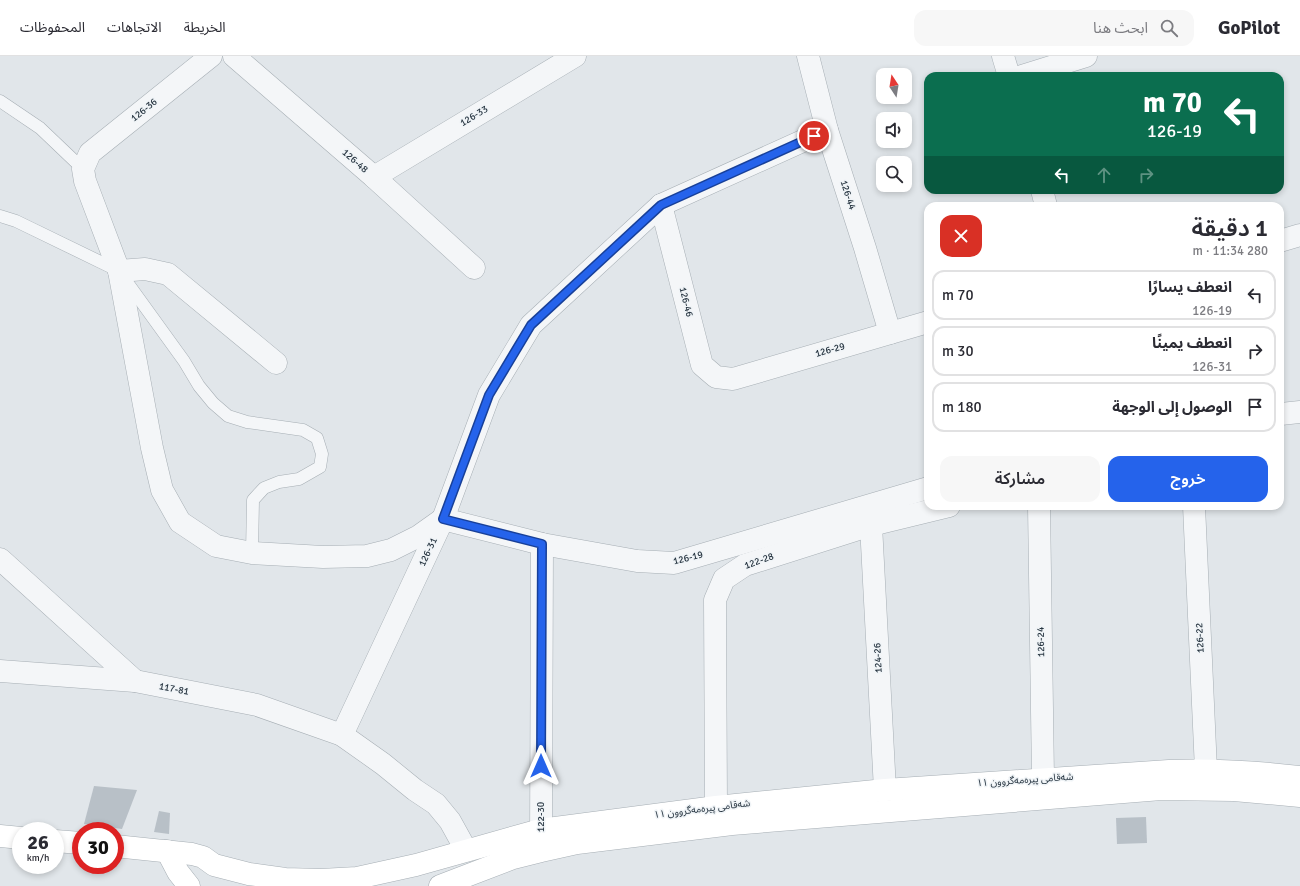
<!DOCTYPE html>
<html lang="ar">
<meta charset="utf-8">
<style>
body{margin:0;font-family:Signika,"Noto Sans Arabic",sans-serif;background:#f7f7f7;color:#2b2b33;direction:rtl;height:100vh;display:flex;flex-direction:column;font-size:15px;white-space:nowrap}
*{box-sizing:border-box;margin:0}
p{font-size:13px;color:#7c7c81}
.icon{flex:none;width:22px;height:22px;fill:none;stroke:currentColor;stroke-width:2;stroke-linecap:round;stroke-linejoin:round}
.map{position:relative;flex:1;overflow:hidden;direction:ltr}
.side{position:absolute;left:924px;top:146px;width:360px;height:308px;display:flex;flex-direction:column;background:#fff;border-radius:12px;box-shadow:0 2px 6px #0003;direction:rtl}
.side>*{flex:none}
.hud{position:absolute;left:924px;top:16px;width:360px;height:122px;border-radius:12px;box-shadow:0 2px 6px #0003;direction:rtl;background:#0b6e4f;color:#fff;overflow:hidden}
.needle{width:26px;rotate:348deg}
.fabs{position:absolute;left:876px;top:12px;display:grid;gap:8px}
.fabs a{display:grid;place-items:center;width:36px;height:36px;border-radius:8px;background:#fff;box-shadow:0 2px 6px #0003;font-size:20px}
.speed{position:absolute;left:12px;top:766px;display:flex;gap:8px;font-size:20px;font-weight:700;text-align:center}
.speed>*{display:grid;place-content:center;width:52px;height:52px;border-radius:50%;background:#fff;box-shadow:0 2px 6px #0003;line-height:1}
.speed small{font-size:10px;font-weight:400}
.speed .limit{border:6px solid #d22;background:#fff;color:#111}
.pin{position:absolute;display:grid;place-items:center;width:34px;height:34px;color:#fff;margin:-17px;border:2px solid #fff;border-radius:50%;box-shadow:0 1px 4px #0007}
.me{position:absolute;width:44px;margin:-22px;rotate:0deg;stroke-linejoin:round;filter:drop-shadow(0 0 3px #0008)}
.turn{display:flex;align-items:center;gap:14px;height:84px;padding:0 16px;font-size:18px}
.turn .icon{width:52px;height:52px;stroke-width:2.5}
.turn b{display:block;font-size:28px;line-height:34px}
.lanes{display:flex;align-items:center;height:38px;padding:0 16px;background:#0003;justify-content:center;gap:20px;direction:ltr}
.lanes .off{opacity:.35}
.round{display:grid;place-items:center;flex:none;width:42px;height:42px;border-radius:12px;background:#f7f7f7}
.summary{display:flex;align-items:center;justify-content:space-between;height:68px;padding:0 16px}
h1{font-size:24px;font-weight:600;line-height:30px}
.button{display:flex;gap:8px;margin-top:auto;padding:8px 16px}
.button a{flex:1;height:46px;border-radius:12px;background:#2563eb;color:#fff;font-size:16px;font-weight:600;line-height:46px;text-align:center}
.button a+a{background:#f7f7f7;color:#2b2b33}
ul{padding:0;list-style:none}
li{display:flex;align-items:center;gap:12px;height:50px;margin:0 8px 6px;padding:0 8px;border:2px solid #e1e1e2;border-radius:12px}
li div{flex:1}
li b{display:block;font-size:15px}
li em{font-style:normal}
header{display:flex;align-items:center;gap:24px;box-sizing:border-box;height:56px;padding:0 20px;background:#fff;border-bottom:1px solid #e1e1e2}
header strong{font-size:19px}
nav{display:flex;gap:22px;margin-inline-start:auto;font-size:14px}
.search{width:280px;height:36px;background:#f7f7f7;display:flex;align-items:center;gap:10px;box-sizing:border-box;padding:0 14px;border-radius:12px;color:#7c7c81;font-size:15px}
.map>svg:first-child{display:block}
.building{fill:#b8c0c7}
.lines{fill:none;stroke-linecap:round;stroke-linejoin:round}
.lane-casing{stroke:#a6aeb4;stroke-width:13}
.street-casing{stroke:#a6aeb4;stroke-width:23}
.secondary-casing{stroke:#a6aeb4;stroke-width:23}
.lane{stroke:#f4f6f8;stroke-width:12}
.street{stroke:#f4f6f8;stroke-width:22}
.secondary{stroke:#fff;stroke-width:22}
.route-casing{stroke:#184099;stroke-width:10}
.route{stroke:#2563eb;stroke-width:7}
.labels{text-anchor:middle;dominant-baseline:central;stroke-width:3;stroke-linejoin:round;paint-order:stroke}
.street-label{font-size:10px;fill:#283642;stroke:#f0f4f7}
</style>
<header>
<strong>GoPilot</strong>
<div class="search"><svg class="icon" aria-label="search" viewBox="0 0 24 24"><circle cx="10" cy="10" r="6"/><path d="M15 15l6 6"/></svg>ابحث هنا</div>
<nav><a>الخريطة</a><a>الاتجاهات</a><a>المحفوظات</a></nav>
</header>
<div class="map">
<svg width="1300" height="830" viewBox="0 0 1300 830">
<rect width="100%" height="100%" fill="#e1e6ea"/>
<g class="building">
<path d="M94,730L137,734L122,773L84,768Z"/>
<path d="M159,755L170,757L169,778L154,776Z"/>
<path d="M1146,761L1147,787L1117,788L1116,762Z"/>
</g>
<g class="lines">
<defs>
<g id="lane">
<path d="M0,45L40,72L83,113"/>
<path d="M0,160L16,165L119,215L184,305L199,330L213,347L228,360L247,366L303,374L317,382L322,398L320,411L299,423L279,426L264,432L253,444L252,497"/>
</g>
<g id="street">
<path d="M211,0L90,97L83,113L85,125L119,215L152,392L162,434L180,466L216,490L252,497L323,501L367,500L391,494L419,480L443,463"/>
<path d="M234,0L374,121L474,212"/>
<path d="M808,0L827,74L865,192L890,277"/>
<path d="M1003,0L1009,20"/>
<path d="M1022,20L1086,0"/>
<path d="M374,121L575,0"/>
<path d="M1042,134L1046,150"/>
<path d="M661,149L702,309L716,321L733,323L928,266"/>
<path d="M1280,185L1300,179"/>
<path d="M119,215L145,213L168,218L276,307"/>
<path d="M1281,358L1300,356"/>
<path d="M1039,450L1043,722"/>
<path d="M1194,450L1206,714"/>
<path d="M443,463L542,488L637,505L674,507L928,432"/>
<path d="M871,469L885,734"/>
<path d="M0,503L135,625"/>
<path d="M0,615L135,625L257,649L342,679L383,708L415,734L436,748L450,765L466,794"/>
<path d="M342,679L443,463L489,339L531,269L661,149L827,74"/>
<path d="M716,751L715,544L724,523L745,509L871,469L949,450"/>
<path d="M541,792L542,488"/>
</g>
<g id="secondary">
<path d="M0,780L21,782"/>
<path d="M55,785L81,787"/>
<path d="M115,790L192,798L203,801L214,809L249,818L285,823L321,824L357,822L416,809L540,774L716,751L885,734L1169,715C1213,713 1256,716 1300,721"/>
<path d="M167,795L178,816L189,830"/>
<path d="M440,830L513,802L541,795L577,787L732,768L1161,733L1234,734L1300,740"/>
</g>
</defs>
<use href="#lane" class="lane-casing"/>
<use href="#street" class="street-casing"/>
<use href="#secondary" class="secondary-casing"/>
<use href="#lane" class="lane"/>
<use href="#street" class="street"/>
<use href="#secondary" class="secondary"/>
</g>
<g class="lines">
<defs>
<path id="route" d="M541,710L542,488L443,463L489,339L531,269L661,149L814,80"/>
</defs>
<use href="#route" class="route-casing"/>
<use href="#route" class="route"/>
</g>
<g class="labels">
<g class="street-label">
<text transform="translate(144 54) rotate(-39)">126-36</text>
<text transform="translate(474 60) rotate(-31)">126-33</text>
<text transform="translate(355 105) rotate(41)">126-48</text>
<text transform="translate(848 139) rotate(72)">126-44</text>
<text transform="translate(686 246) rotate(76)">126-46</text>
<text transform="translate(830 294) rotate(-16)">126-29</text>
<text transform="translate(428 496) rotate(-65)">126-31</text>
<text transform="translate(688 502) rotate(-14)">126-19</text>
<text transform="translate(759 505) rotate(-20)">122-28</text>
<text transform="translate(1200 582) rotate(-93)">126-22</text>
<text transform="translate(1041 586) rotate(-91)">126-24</text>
<text transform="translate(878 602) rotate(-93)">124-26</text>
<text transform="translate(174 633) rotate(11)">117-81</text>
<text transform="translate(1025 724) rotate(-4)">شەقامی پیرەمەگروون ١١</text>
<text transform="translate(702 753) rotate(-7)">شەقامی پیرەمەگروون ١١</text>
<text transform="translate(541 761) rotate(-90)">122-30</text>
</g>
</g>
</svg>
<div class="fabs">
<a><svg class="needle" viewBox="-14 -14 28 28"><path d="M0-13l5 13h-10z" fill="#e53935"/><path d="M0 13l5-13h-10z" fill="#7c7c81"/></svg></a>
<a><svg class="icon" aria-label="sound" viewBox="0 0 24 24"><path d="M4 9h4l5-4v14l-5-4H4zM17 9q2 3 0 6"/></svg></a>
<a><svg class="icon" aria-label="search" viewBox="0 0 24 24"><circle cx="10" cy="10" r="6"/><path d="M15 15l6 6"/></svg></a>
</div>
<div class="speed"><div>26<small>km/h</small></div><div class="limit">30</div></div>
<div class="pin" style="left:814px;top:80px;background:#d93025"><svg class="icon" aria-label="arrive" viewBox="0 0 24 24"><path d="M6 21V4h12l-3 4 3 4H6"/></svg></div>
<svg class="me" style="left:541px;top:710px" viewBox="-20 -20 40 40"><path d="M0-17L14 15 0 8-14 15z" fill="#2563eb" stroke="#fff" stroke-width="4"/></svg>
<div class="hud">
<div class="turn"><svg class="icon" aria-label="left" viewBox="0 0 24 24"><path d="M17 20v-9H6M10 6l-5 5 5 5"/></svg><div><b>70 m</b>126-19</div></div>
<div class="lanes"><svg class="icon" aria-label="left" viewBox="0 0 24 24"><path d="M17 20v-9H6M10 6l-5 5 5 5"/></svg><svg class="icon off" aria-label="ahead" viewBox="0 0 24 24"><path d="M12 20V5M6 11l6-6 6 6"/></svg><svg class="icon off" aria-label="right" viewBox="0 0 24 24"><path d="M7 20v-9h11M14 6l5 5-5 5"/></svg></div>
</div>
<section class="side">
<div class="summary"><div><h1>1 دقيقة</h1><p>280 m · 11:34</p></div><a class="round" style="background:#d93025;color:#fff"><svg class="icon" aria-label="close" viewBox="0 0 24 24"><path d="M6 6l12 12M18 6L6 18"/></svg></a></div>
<ul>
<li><svg class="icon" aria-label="left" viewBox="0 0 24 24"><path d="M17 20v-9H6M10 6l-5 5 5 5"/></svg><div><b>انعطف يسارًا</b><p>126-19</p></div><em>70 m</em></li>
<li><svg class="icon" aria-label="right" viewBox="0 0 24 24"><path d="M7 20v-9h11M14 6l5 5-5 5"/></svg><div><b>انعطف يمينًا</b><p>126-31</p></div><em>30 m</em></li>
<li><svg class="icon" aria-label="arrive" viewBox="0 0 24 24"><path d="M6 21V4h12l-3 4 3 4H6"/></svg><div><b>الوصول إلى الوجهة</b></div><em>180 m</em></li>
</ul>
<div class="button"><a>خروج</a><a>مشاركة</a></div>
</section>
</div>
